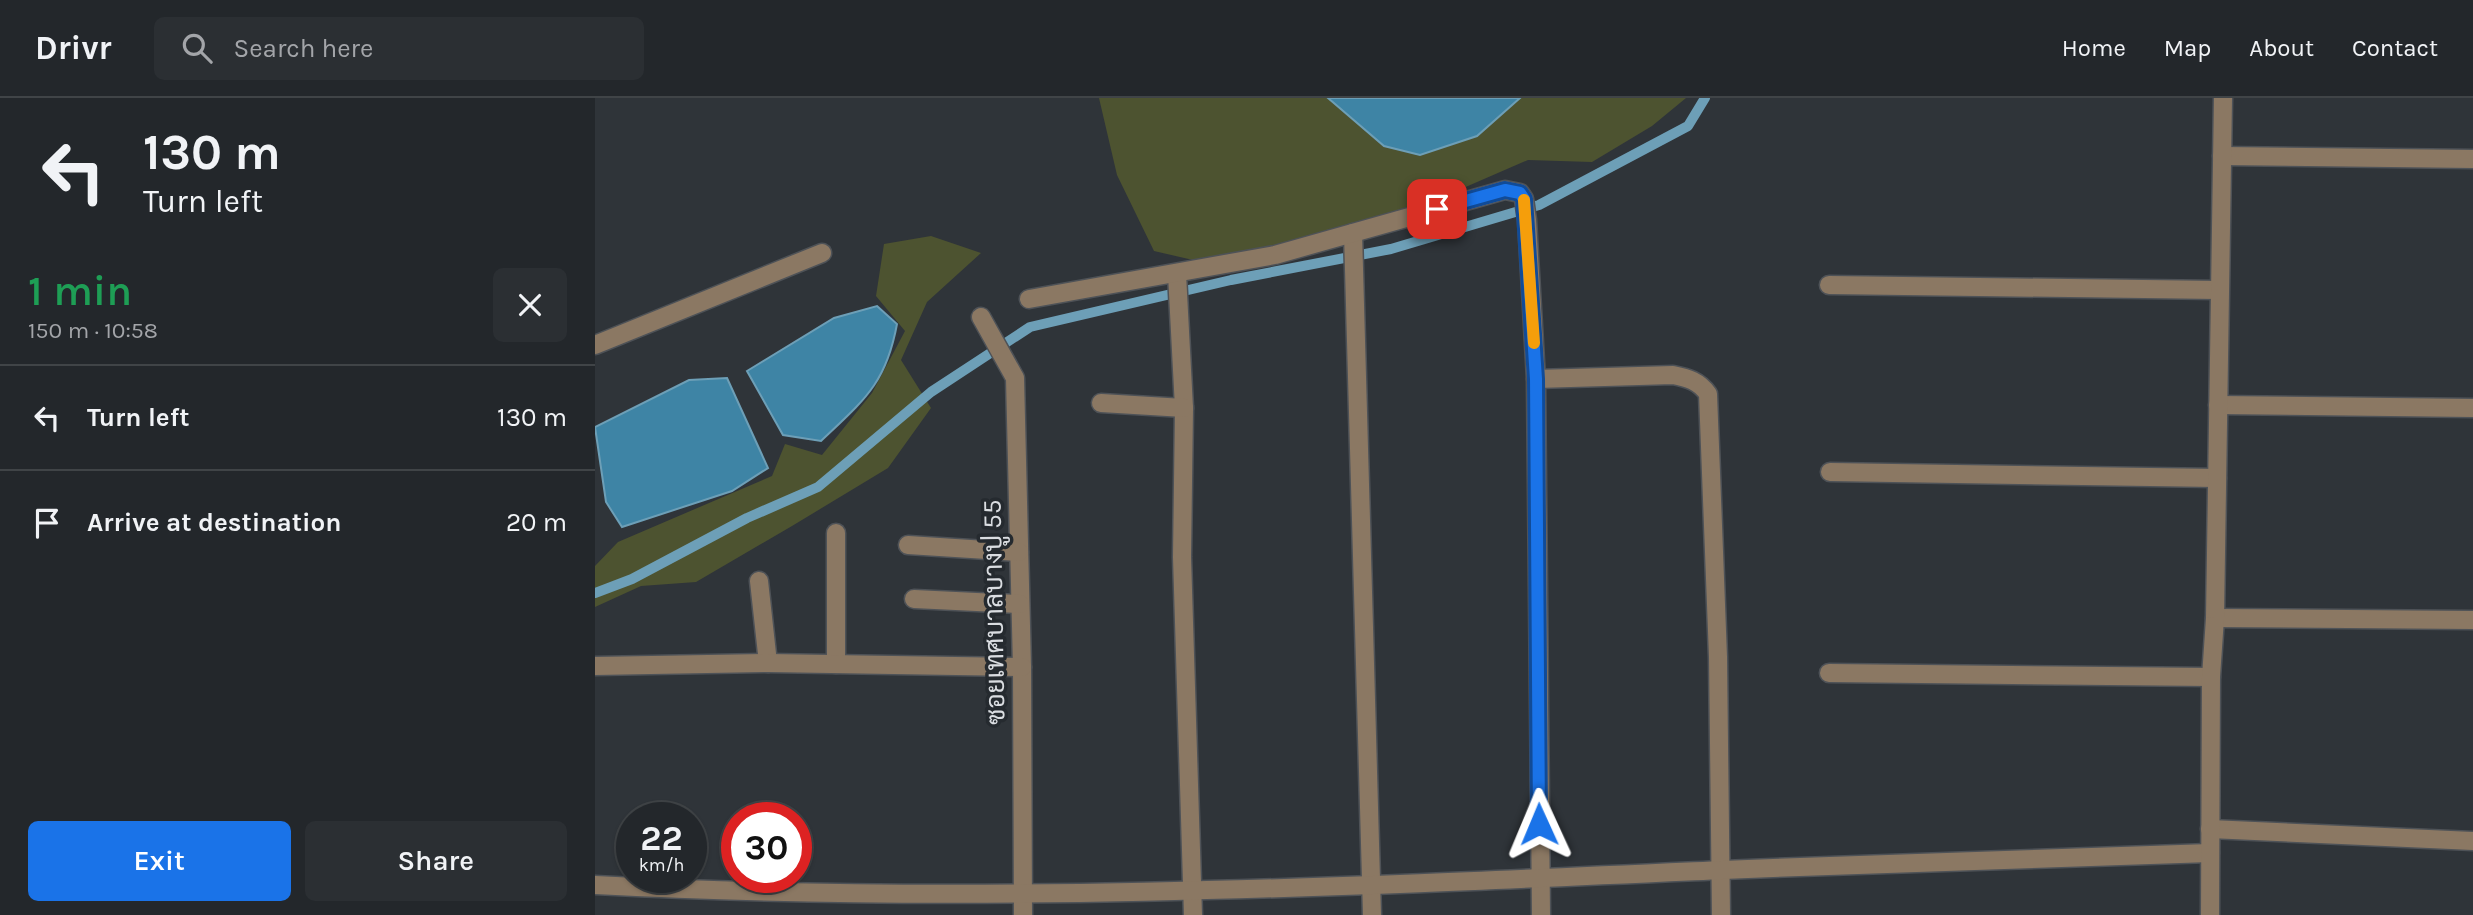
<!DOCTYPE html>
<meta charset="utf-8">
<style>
body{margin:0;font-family:Karla,Sarabun,sans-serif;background:#2b2f33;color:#f1f3f6;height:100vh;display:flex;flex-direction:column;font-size:26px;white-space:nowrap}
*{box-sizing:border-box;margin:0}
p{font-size:23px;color:#a3a5a9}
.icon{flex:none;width:38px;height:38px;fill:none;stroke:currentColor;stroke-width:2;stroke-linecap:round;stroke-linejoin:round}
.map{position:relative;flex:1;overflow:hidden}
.sheet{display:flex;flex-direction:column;background:#23272b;width:595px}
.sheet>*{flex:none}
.guide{background:#23272b;color:#f1f3f6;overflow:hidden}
.speed{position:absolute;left:21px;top:704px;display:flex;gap:14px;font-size:35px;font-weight:700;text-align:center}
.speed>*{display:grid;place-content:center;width:91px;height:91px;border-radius:50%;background:#23272b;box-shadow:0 2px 5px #0004,0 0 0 2px #404447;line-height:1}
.speed small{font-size:18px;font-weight:400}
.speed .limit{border:10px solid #d22;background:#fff;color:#111}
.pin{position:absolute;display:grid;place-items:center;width:60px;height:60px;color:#fff;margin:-30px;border-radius:14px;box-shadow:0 4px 10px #0006}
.me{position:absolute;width:77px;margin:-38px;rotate:359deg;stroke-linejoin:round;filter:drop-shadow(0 0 5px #0008)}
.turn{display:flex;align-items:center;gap:24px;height:147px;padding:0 28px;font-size:32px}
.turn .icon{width:91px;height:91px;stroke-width:2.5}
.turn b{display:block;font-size:49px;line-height:60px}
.round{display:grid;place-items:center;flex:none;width:74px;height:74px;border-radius:10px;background:#2b2f33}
.head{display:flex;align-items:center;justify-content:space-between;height:119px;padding:0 28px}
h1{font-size:42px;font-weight:600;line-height:52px;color:#1e9e55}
.button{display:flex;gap:14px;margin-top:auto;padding:14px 28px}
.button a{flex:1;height:80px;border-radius:10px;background:#1a73e8;color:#fff;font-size:28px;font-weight:600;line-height:80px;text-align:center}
.button a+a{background:#2b2f33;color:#f1f3f6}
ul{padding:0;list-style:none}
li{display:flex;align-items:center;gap:21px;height:105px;padding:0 28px;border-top:2px solid #404447}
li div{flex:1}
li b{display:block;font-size:26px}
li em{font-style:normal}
header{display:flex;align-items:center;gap:42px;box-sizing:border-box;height:98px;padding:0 35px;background:#23272b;border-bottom:2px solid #404447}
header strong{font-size:33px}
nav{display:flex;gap:38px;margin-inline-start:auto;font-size:24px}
.search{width:490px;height:63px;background:#2b2f33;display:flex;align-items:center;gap:18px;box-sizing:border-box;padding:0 24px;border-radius:10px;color:#a3a5a9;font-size:26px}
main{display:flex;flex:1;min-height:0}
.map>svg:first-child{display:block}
.green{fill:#4d5330}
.water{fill:#3e84a5;stroke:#6d9fb7;stroke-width:2}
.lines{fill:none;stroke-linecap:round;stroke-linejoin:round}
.stream{stroke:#6d9fb7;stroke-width:10}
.minor-casing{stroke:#4e5257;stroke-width:21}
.minor{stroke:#8b7863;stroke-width:18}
.route-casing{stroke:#114b97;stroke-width:18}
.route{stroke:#1a73e8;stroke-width:12}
.slow{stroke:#f59e0b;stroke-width:12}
.labels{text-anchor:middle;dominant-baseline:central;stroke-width:7;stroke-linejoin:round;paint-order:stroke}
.street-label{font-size:26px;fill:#dadde1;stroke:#252a2f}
</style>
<header>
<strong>Drivr</strong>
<div class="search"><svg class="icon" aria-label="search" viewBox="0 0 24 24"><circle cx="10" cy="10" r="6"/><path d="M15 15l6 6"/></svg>Search here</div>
<nav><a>Home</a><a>Map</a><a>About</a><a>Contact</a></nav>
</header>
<main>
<section class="sheet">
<div class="guide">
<div class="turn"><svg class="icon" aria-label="left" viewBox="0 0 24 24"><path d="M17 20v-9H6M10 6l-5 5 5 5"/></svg><div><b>130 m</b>Turn left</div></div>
</div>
<div class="head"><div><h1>1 min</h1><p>150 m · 10:58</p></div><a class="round"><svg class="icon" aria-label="close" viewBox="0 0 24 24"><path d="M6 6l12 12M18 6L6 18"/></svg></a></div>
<ul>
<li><svg class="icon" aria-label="left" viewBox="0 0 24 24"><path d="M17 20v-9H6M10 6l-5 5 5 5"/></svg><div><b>Turn left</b></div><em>130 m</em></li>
<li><svg class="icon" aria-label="arrive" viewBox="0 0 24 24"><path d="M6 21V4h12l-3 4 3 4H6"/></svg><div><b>Arrive at destination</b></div><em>20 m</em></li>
</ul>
<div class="button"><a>Exit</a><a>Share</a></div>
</section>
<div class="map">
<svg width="1878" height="817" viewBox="0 0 1878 817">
<rect width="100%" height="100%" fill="#2f3439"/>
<g class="green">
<path d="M504,0H745L882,38L925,0H1091L1057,28L997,64L933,62L774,131L624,168L559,153L522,77Z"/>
<path d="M336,138L386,155L332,204L306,262L336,310L293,370L197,428L101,484L46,488L0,509V468L23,444L177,378L190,346L227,357L277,295L310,233L281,198L289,146Z"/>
</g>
<g class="water">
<path d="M733,0H925L882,38L825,57L789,48Z"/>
<path d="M282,208L302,226C291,286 269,302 226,343L188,337L152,273L239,220Z"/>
<path d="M132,280L173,370L137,393L27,429L11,404L0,329L94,282Z"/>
</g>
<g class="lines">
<path class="stream" d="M0,495L37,481L152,420L223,389L336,294L435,229L636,182L796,151L944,107L1093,28L1110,0"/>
<defs>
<g id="minor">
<path d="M1627,58L1878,61"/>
<path d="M758,135L777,817"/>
<path d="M582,176L589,310L587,459L598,817"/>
<path d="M1234,187L1623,192"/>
<path d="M434,201L680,157L910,92L925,95L929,101L932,122L941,281L946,817"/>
<path d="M386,219L420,280L427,569L428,817"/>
<path d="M0,247L227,155"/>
<path d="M941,281L1078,277C1093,280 1104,283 1113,296L1123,559L1126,817"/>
<path d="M506,305L589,310"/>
<path d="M1623,307L1878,310"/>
<path d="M1235,374L1622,380"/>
<path d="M313,447L424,454"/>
<path d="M164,483L173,565"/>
<path d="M319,501L425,506"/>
<path d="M1620,520L1878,522"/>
<path d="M241,566V435"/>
<path d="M0,568L173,565L427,569"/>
<path d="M1234,575L1616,579"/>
<path d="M1615,731L1878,743"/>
<path d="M0,787C376,807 752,789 1128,772C1290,765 1452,760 1615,755"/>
<path d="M1615,817L1616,579L1620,520L1628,0"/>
</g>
</defs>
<use href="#minor" class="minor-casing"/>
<use href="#minor" class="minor"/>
</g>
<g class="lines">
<defs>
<path id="route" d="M842,111L910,92L925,95L929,101L941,281L944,726"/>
</defs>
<use href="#route" class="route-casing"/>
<use href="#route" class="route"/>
<path class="slow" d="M929,102L939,245"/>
</g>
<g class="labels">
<g class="street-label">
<text transform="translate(399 514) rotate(-91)">ซอยเทศบาลบางปู 55</text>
</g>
</g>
</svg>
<div class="speed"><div>22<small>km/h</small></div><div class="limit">30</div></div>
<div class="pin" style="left:842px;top:111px;background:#d93025"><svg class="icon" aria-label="arrive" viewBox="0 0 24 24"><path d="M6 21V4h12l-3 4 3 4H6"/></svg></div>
<svg class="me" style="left:944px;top:726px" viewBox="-20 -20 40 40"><path d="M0-17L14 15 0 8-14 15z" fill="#1a73e8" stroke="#fff" stroke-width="4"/></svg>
</div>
</main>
